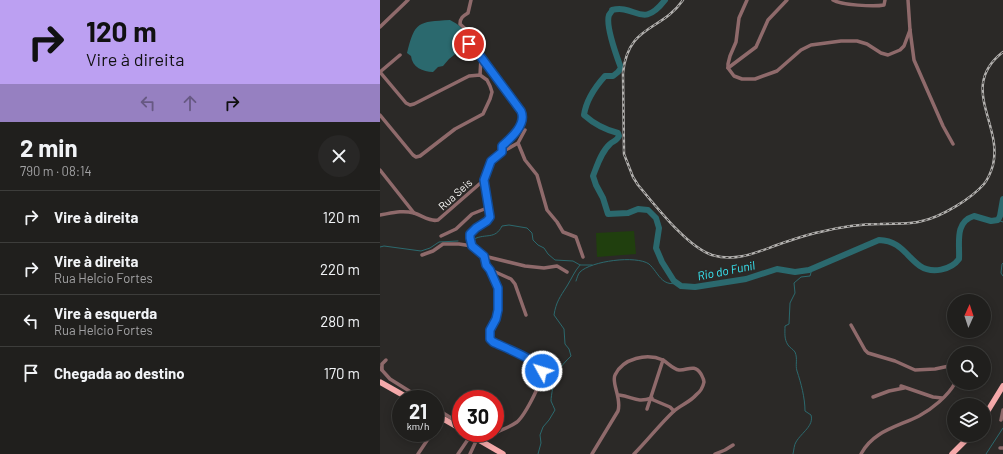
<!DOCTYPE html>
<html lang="pt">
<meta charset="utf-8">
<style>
body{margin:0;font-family:Barlow,sans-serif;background:#282726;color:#f1f3f6;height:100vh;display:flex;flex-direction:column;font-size:15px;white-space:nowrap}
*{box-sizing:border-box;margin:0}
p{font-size:13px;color:#a2a2a4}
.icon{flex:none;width:22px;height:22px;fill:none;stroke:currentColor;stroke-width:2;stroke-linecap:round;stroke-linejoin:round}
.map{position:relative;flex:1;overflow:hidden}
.side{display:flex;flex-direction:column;background:#201f1d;width:380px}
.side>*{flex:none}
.banner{background:#bca0f2;color:#111;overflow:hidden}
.needle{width:26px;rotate:3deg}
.fabs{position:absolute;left:567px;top:294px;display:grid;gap:8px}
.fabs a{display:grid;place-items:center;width:44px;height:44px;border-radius:50%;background:#201f1d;box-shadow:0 2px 10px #0003,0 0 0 1px #3d3d3b;font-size:20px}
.speed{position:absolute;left:12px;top:390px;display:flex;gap:8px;font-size:20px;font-weight:700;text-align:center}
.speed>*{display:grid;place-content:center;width:52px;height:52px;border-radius:50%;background:#201f1d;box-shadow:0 2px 10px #0003,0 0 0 1px #3d3d3b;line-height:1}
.speed small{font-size:10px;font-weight:400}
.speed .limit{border:6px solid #d22;background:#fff;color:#111}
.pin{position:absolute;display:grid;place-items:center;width:34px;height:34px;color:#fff;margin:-17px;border:2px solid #fff;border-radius:50%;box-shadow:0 1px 4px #0007}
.me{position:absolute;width:44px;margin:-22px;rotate:309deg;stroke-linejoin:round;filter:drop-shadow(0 0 3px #0008)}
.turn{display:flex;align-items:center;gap:14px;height:84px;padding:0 20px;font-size:18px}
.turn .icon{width:52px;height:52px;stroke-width:2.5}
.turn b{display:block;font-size:28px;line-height:34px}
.lanes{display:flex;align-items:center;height:38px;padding:0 20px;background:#0003;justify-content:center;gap:20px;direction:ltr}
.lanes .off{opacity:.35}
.round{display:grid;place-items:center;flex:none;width:42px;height:42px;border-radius:21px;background:#282726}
.overview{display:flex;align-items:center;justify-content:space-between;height:68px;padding:0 20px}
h1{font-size:24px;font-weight:700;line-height:30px}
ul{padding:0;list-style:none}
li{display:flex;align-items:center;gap:12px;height:52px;padding:0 20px;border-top:1px solid #3d3d3b}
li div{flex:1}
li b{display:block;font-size:15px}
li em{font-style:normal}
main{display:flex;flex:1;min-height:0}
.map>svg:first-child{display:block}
.green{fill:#203f0e}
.water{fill:#2b696e}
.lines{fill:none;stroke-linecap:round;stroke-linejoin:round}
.stream{stroke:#2b696e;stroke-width:1}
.river{stroke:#2b696e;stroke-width:6}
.minor{stroke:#8f6a6b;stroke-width:3.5}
.primary{stroke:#f6aaab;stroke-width:5.5}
.rail-casing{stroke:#b3b1af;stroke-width:2.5}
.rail{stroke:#2b2927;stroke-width:1;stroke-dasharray:3;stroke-linecap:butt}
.route-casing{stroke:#114b97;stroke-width:10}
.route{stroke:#1a73e8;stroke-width:7}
.labels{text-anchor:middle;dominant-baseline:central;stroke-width:3.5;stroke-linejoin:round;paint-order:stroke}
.street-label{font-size:11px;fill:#f5f4f2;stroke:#2b2927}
.water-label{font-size:12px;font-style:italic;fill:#38ebf8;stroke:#2b2927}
</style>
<main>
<section class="side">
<div class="banner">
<div class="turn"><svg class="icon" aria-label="right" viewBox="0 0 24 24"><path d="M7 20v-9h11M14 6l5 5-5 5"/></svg><div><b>120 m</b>Vire à direita</div></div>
<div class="lanes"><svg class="icon off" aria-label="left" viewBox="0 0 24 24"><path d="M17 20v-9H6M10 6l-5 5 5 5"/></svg><svg class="icon off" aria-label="ahead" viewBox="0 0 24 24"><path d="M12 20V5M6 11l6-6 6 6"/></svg><svg class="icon" aria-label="right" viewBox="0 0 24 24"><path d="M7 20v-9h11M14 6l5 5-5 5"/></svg></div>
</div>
<div class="overview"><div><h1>2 min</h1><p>790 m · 08:14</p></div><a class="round"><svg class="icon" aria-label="close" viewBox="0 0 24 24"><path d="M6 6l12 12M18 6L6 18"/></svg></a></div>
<ul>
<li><svg class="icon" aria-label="right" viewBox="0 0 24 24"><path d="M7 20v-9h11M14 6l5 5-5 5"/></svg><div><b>Vire à direita</b></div><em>120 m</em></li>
<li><svg class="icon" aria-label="right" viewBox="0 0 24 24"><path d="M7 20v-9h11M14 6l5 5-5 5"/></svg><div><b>Vire à direita</b><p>Rua Helcio Fortes</p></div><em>220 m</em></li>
<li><svg class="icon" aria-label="left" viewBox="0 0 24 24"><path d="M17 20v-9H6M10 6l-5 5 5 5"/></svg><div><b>Vire à esquerda</b><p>Rua Helcio Fortes</p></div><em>280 m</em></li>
<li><svg class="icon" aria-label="arrive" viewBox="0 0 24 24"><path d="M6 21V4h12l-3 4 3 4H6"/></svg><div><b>Chegada ao destino</b></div><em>170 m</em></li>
</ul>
</section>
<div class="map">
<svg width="623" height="454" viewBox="0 0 623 454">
<rect width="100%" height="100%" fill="#2b2927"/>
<path class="green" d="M254,231L256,254L217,257L216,233Z"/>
<path class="water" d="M70,20C78,24 88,31 87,41L85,42C82,51 76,53 69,59C67,61 65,64 63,66L58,67L53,72C43,72 32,67 31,56L27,53C35,21 38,22 70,20Z"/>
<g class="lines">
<g class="stream">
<path d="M618,220L623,222"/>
<path d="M94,239C106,233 115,240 122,226L129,225L147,228L152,233L153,240L158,245L164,248L168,254L175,260L193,261L200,265H212"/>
<path d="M0,247L4,246L41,251L50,248L59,242L78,241"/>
<path d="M623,263L622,264L621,273L623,276"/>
<path d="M196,281C197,278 198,274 200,272C211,261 256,255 269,264C279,273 281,287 298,283"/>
<path d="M158,454L161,443L160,435L163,427L169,420L175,410C174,407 172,404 171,401C171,396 174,379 177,373C180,367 186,361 191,356L189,349L185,344L184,329L174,315C176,302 180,297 187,286C192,278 194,272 200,265"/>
<path d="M413,454C414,450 414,445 416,442C422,432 434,426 431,415L425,411C425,398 421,383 417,371C415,365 418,359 415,352C413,349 410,348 408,345C404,339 405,333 405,326L409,324L410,303L415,293L414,283L421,277L430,276L432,269"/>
<path d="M606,454L623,428"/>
</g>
<path class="river" d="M285,0C262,30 256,4 232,10C232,11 229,15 229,15C225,26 237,57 241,68L238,72L233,76H225C216,86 206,101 204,115C213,123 226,130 238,133L239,136C237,141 233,141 230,144C221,152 217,166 213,176L216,185L223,198L228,214L248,213L258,209L268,210L276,218L279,228L276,248L282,262L294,281L301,286L315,287L366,279L397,269L415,272L429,270L499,240C521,241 525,255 540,266C552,274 571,270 579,259C580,244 574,222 594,216L611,221L618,220L620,216L623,199"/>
<g class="minor">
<path d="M91,0L88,13C83,16 80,18 80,24L90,33L89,44L101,57L141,111C147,124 130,138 122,146V152L111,161L104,180L110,217C101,230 86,226 92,246"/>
<path d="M367,0L359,18L356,42L350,56L348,64V68L354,76L362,79H375L397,71L421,50L431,45L461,41H477L487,44L501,53L508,55L520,50L524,46L530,30"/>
<path d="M453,0C461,5 494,7 504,5L505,0"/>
<path d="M528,0L530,30L534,60L563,126L573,144"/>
<path d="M0,27L28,0"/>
<path d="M348,68L376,47L388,20L407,0"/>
<path d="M0,72L20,55"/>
<path d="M100,75L101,57"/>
<path d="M0,115L33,155L36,157L40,156L75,129L103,114L110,99L112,92L110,86L107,80L100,75L89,76L34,104L30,105L26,103L0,72"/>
<path d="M138,143L145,160L157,175L167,210L177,222L183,232L196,237L203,257"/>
<path d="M122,152L138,143L145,130"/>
<path d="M0,170L34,213"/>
<path d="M0,215C12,213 22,210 34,213C43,216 50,222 58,220L104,180"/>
<path d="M61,236L76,229L92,214L107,208"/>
<path d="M42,255L53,251L63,244H79L92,246L104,256L145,266L164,268L177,266L187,272"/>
<path d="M104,256L106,265L111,270L131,279L135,284L146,315"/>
<path d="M471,325L485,350L488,353L515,361L535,370L555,369L574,365"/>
<path d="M0,368L10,379L42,399"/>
<path d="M2,370V364L6,360"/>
<path d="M521,386L553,397L562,398"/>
<path d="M239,395C254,397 256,403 272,398"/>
<path d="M493,397L509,391L524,388"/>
<path d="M271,399L290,407L294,411"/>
<path d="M55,408L81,424"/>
<path d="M267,409L283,360"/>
<path d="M621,420L623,410"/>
<path d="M55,429L62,418"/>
<path d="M103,442C107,439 111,435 115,433C123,429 130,427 137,422C144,416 167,376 161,368C157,362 122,346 113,342L110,339C108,330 113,326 116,318C122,302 117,285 111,270"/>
<path d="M620,448H623"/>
<path d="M38,454L52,433"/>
<path d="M78,454L91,435"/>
<path d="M90,454L97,439"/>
<path d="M212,454L238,411C242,398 231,383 235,375C243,358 267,353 283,360C288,363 293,369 299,370C307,371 314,363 321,374C322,376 324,379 324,382C323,387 320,392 316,395C310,402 301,405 294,411C280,424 268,440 254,454"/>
<path d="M335,454L345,450L353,445"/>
<path d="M481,454C493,431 517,427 539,416C552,409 568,396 575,383"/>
</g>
<g class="primary">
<path d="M0,382L30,399"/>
<path d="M55,414L81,429"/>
<path d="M604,417L623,386"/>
<path d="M87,433L123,454"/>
<path d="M572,454L591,435"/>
</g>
<defs>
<path id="rail" d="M303,0C281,32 248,24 243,73L244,154L253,177L258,185C275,205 307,247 332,255C356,262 375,253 397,245C411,240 425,235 440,232C460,227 480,224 500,224C514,223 528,225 542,221C561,217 591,199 604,184C608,179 611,172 613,165C623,124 578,87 623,52"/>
</defs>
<use href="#rail" class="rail-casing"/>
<use href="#rail" class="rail"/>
</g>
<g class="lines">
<defs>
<path id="route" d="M89,44L101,57L141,111C147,124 131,138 122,146V152L111,161L104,180L110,217L107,221L96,228L90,234V238L92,246L104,256L106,265L110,270L118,288V310L116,319L110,330V339L113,342C123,347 160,361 162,371"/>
</defs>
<use href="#route" class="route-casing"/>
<use href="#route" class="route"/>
</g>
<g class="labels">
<g class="street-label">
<text transform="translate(75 194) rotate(-42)">Rua Seis</text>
</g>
<g class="water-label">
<text transform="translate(346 270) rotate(-11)">Rio do Funil</text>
</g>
</g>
</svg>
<div class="fabs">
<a><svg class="needle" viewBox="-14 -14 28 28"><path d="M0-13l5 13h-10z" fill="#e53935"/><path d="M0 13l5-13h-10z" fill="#a2a2a4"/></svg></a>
<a><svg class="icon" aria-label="search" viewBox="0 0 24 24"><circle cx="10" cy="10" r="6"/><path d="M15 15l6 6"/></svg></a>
<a><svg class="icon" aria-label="layers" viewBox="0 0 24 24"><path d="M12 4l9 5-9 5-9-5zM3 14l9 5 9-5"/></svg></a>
</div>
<div class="speed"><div>21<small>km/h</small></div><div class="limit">30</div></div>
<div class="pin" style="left:89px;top:44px;background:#d93025"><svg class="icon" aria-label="arrive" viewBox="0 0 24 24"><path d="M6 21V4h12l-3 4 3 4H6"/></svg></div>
<svg class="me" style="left:162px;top:371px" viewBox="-20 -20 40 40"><circle r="17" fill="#1a73e8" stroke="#fff" stroke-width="3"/><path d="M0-11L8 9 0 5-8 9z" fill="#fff"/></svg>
</div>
</main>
